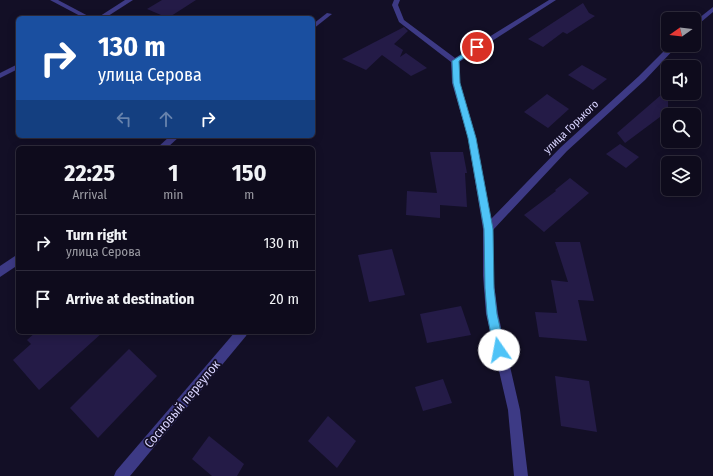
<!DOCTYPE html>
<meta charset="utf-8">
<style>
body{margin:0;font-family:"Fira Sans Condensed",sans-serif;background:#1c1929;color:#f1f3f6;height:100vh;display:flex;flex-direction:column;font-size:15px;white-space:nowrap}
*{box-sizing:border-box;margin:0}
p{font-size:13px;color:#9b9ba3}
.icon{flex:none;width:22px;height:22px;fill:none;stroke:currentColor;stroke-width:2;stroke-linecap:round;stroke-linejoin:round}
.map{position:relative;flex:1;overflow:hidden}
.drawer{position:absolute;left:16px;top:146px;width:299px;height:188px;display:flex;flex-direction:column;background:#0e0b1c;border-radius:6px;box-shadow:0 2px 10px #0003,0 0 0 1px #2e2b3b}
.drawer>*{flex:none}
.hud{position:absolute;left:16px;top:16px;width:299px;height:122px;border-radius:6px;box-shadow:0 2px 10px #0003,0 0 0 1px #2e2b3b;background:#1a4fa0;color:#fff;overflow:hidden}
.needle{width:26px;rotate:256deg}
.fabs{position:absolute;left:661px;top:12px;display:grid;gap:8px}
.fabs a{display:grid;place-items:center;width:40px;height:40px;border-radius:6px;background:#0e0b1c;box-shadow:0 2px 10px #0003,0 0 0 1px #2e2b3b;font-size:20px}
.pin{position:absolute;display:grid;place-items:center;width:34px;height:34px;color:#fff;margin:-17px;border:2px solid #fff;border-radius:50%;box-shadow:0 1px 4px #0007}
.me{position:absolute;width:44px;margin:-22px;rotate:348deg;stroke-linejoin:round;filter:drop-shadow(0 0 3px #0008)}
.turn{display:flex;align-items:center;gap:14px;height:84px;padding:0 16px;font-size:18px}
.turn .icon{width:52px;height:52px;stroke-width:2.5}
.turn b{display:block;font-size:28px;line-height:34px}
.lanes{display:flex;align-items:center;height:38px;padding:0 16px;background:#0003;justify-content:center;gap:20px;direction:ltr}
.lanes .off{opacity:.35}
.eta{display:flex;justify-content:space-evenly;align-items:center;height:68px;text-align:center}
.eta b{font-size:24px;font-weight:700;line-height:28px}
ul{padding:0;list-style:none}
li{display:flex;align-items:center;gap:12px;height:56px;padding:0 16px;border-top:1px solid #2e2b3b}
li div{flex:1}
li b{display:block;font-size:15px}
li em{font-style:normal}
.map>svg:first-child{display:block}
.building{fill:#241b47}
.lines{fill:none;stroke-linecap:round;stroke-linejoin:round}
.minor{fill:#3d3a85;fill-rule:evenodd}
.route{fill:#4fc3f7;stroke:#337fa1}
.labels{text-anchor:middle;dominant-baseline:central;stroke-width:3.5;stroke-linejoin:round;paint-order:stroke}
.street-label{font-size:11px;fill:#d9d4ff;stroke:#130f26}
.near-street-label{font-size:13px;fill:#d9d4ff;stroke:#130f26}
</style>
<div class="map">
<svg width="713" height="476" viewBox="0 0 713 476">
<rect width="100%" height="100%" fill="#130f26"/>
<g class="building">
<path d="M162,0H196L168,18L147,9Z"/>
<path d="M583,3L589,13L595,16L567,34L563,32L543,47L528,39Z"/>
<path d="M404,27L408,31L394,44L403,50L400,57L406,53L427,68L411,76L382,55L366,70L342,59Z"/>
<path d="M582,65L607,79L593,90L568,75Z"/>
<path d="M668,89V111L625,143L617,133Z"/>
<path d="M547,94L569,109L548,128L524,112Z"/>
<path d="M620,144L639,157L626,168L606,154Z"/>
<path d="M430,152H463L467,173H465L467,207L440,205V218L406,215L407,191L437,193Z"/>
<path d="M570,178L589,193L544,232L524,215L556,191L555,190Z"/>
<path d="M555,242H580L594,301L578,300L587,341L539,337L535,312L557,313L551,280L568,282Z"/>
<path d="M392,249L405,295L369,302L358,255Z"/>
<path d="M461,306L471,335L427,343L420,314Z"/>
<path d="M36,332H103L39,390L13,360L31,344L27,340Z"/>
<path d="M129,349L157,376L98,438L70,408Z"/>
<path d="M555,376L589,381L597,432L561,426Z"/>
<path d="M443,379L452,403L423,411L415,387Z"/>
<path d="M328,416L356,441L337,468L308,441Z"/>
<path d="M209,436L244,464L237,476H212L192,459Z"/>
</g>
<g class="lines">
<g class="minor">
<path d="M50,0H58L92,18H84Z"/>
<path d="M125,0H133L105,18H97Z"/>
<path d="M394,0H400L398,5L404,20L455,58L549,0H556L459,62L460,83L476,138L491,219L561,147L639,76L670,45H678L645,80L567,151L493,230V276L498,314L520,410L528,476H514L508,410L486,314L483,276V229L468,138L452,83L451,62L399,22L392,5Z"/>
<path d="M713,7V12L694,28V22Z"/>
<path d="M327,13L332,14L313,29V24Z"/>
<path d="M18,64V69L0,78V73Z"/>
<path d="M170,136H180L167,148H157Z"/>
<path d="M18,254V265L0,277V266Z"/>
<path d="M235,332H248L246,336L130,476H114L116,471Z"/>
</g>
</g>
<path class="route" d="M475,46L480,47L459,61L460,83L476,138L493,229L494,288L497,314L505,350L503,354L499,355L496,354L494,350L487,314L485,288L484,229L468,138L453,83L452,61Z"/>
<g class="labels">
<g class="street-label">
<text transform="translate(571 127) rotate(-44)">улица Горького</text>
</g>
<g class="near-street-label">
<text transform="translate(182 404) rotate(-50)">Сосновый переулок</text>
</g>
</g>
</svg>
<div class="fabs">
<a><svg class="needle" viewBox="-14 -14 28 28"><path d="M0-13l5 13h-10z" fill="#e53935"/><path d="M0 13l5-13h-10z" fill="#9b9ba3"/></svg></a>
<a><svg class="icon" aria-label="sound" viewBox="0 0 24 24"><path d="M4 9h4l5-4v14l-5-4H4zM17 9q2 3 0 6"/></svg></a>
<a><svg class="icon" aria-label="search" viewBox="0 0 24 24"><circle cx="10" cy="10" r="6"/><path d="M15 15l6 6"/></svg></a>
<a><svg class="icon" aria-label="layers" viewBox="0 0 24 24"><path d="M12 4l9 5-9 5-9-5zM3 14l9 5 9-5"/></svg></a>
</div>
<div class="pin" style="left:477px;top:47px;background:#d93025"><svg class="icon" aria-label="arrive" viewBox="0 0 24 24"><path d="M6 21V4h12l-3 4 3 4H6"/></svg></div>
<svg class="me" style="left:499px;top:350px" viewBox="-20 -20 40 40"><circle r="19" fill="#fff"/><path d="M0-13L10 11 0 6-10 11z" fill="#4fc3f7"/></svg>
<div class="hud">
<div class="turn"><svg class="icon" aria-label="right" viewBox="0 0 24 24"><path d="M7 20v-9h11M14 6l5 5-5 5"/></svg><div><b>130 m</b>улица Серова</div></div>
<div class="lanes"><svg class="icon off" aria-label="left" viewBox="0 0 24 24"><path d="M17 20v-9H6M10 6l-5 5 5 5"/></svg><svg class="icon off" aria-label="ahead" viewBox="0 0 24 24"><path d="M12 20V5M6 11l6-6 6 6"/></svg><svg class="icon" aria-label="right" viewBox="0 0 24 24"><path d="M7 20v-9h11M14 6l5 5-5 5"/></svg></div>
</div>
<section class="drawer">
<div class="eta">
<div><b>22:25</b><p>Arrival</p></div>
<div><b>1</b><p>min</p></div>
<div><b>150</b><p>m</p></div>
</div>
<ul>
<li><svg class="icon" aria-label="right" viewBox="0 0 24 24"><path d="M7 20v-9h11M14 6l5 5-5 5"/></svg><div><b>Turn right</b><p>улица Серова</p></div><em>130 m</em></li>
<li><svg class="icon" aria-label="arrive" viewBox="0 0 24 24"><path d="M6 21V4h12l-3 4 3 4H6"/></svg><div><b>Arrive at destination</b></div><em>20 m</em></li>
</ul>
</section>
</div>
